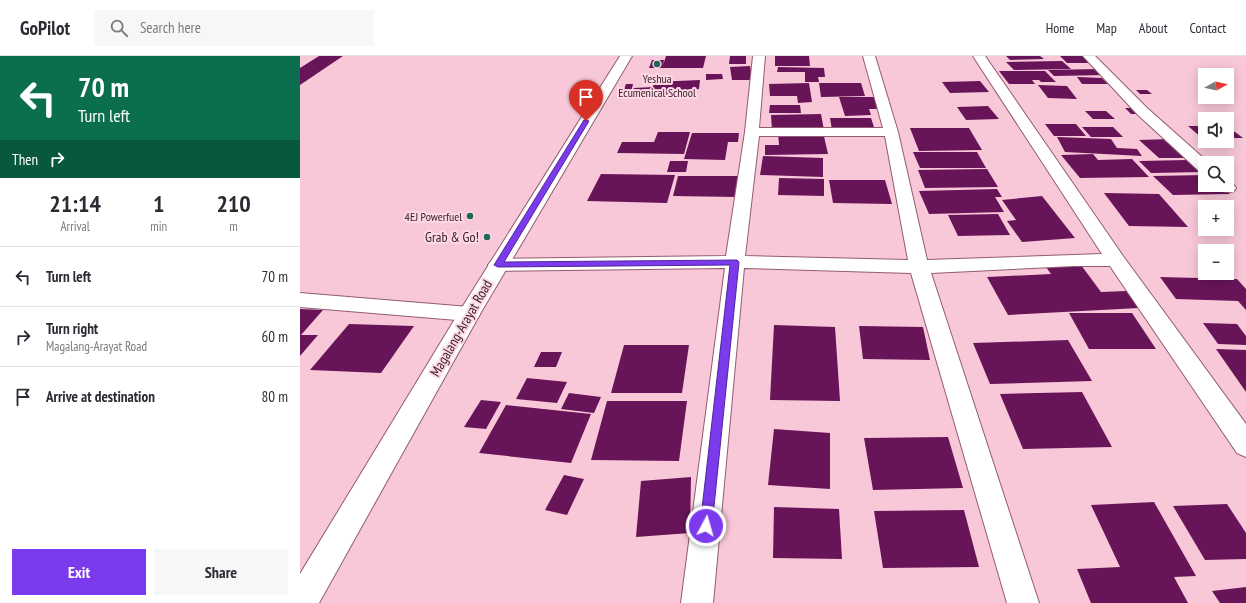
<!DOCTYPE html>
<meta charset="utf-8">
<style>
body{margin:0;font-family:"PT Sans Narrow",sans-serif;background:#f7f7f7;color:#2b2b33;height:100vh;display:flex;flex-direction:column;font-size:15px;white-space:nowrap}
*{box-sizing:border-box;margin:0}
p{font-size:13px;color:#7c7c81}
.icon{flex:none;width:22px;height:22px;fill:none;stroke:currentColor;stroke-width:2;stroke-linecap:round;stroke-linejoin:round}
.map{position:relative;flex:1;overflow:hidden}
.drawer{display:flex;flex-direction:column;background:#fff;width:300px}
.drawer>*{flex:none}
.top-card{background:#0b6e4f;color:#fff;overflow:hidden}
.needle{width:26px;rotate:82deg}
.buttons{position:absolute;left:898px;top:12px;display:grid;gap:8px}
.buttons a{display:grid;place-items:center;width:36px;height:36px;border-radius:0px;background:#fff;box-shadow:0 2px 10px #0003;font-size:20px}
.pin{position:absolute;display:grid;place-items:center;width:34px;height:34px;color:#fff;margin:-41px -17px;border-radius:50% 50% 50% 0;rotate:-45deg;box-shadow:0 0 4px #0007}
.pin .icon{rotate:45deg}
.me{position:absolute;width:44px;margin:-22px;rotate:6deg;stroke-linejoin:round;filter:drop-shadow(0 0 3px #0008)}
.turn{display:flex;align-items:center;gap:14px;height:84px;padding:0 12px;font-size:18px}
.turn .icon{width:52px;height:52px;stroke-width:2.5}
.turn b{display:block;font-size:28px;line-height:34px}
.then{display:flex;align-items:center;height:38px;padding:0 12px;background:#0003;gap:8px;font-size:15px}
.eta{display:flex;justify-content:space-evenly;align-items:center;height:68px;text-align:center}
.eta b{font-size:24px;font-weight:700;line-height:28px}
.primary-button{display:flex;gap:8px;margin-top:auto;padding:8px 12px}
.primary-button a{flex:1;height:46px;border-radius:0px;background:#7c3aed;color:#fff;font-size:16px;font-weight:700;line-height:46px;text-align:center}
.primary-button a+a{background:#f7f7f7;color:#2b2b33}
ul{padding:0;list-style:none}
li{display:flex;align-items:center;gap:12px;height:60px;padding:0 12px;border-top:1px solid #e1e1e2}
li div{flex:1}
li b{display:block;font-size:15px}
li em{font-style:normal}
header{display:flex;align-items:center;gap:24px;box-sizing:border-box;height:56px;padding:0 20px;background:#fff;border-bottom:1px solid #e1e1e2}
header strong{font-size:19px}
nav{display:flex;gap:22px;margin-inline-start:auto;font-size:14px}
.search{width:280px;height:36px;background:#f7f7f7;display:flex;align-items:center;gap:10px;box-sizing:border-box;padding:0 14px;border-radius:0px;color:#7c7c81;font-size:15px}
main{display:flex;flex:1;min-height:0}
.map>svg:first-child{display:block}
.building{fill:#681459}
.lines{fill:none;stroke-linecap:round;stroke-linejoin:round}
.minor-casing{stroke:#915c70;stroke-width:2}
.major-casing{stroke:#915c70;stroke-width:2}
.minor{fill:#fff;fill-rule:evenodd}
.major{fill:#fff;fill-rule:evenodd}
.route{fill:#7c3aed;stroke:#51269a}
.poi-dot{fill:#216658;stroke:#fed9e5;stroke-width:1.5}
.labels{text-anchor:middle;dominant-baseline:central;stroke-width:4;stroke-linejoin:round;paint-order:stroke}
.far-poi-label{font-size:12px;fill:#372029;stroke:#fed9e5}
.poi-label{font-size:14px;fill:#372029;stroke:#fed9e5;text-anchor:end}
.street-label{font-size:14px;fill:#372029;stroke:#fed9e5}
</style>
<header>
<strong>GoPilot</strong>
<div class="search"><svg class="icon" aria-label="search" viewBox="0 0 24 24"><circle cx="10" cy="10" r="6"/><path d="M15 15l6 6"/></svg>Search here</div>
<nav><a>Home</a><a>Map</a><a>About</a><a>Contact</a></nav>
</header>
<main>
<section class="drawer">
<div class="top-card">
<div class="turn"><svg class="icon" aria-label="left" viewBox="0 0 24 24"><path d="M17 20v-9H6M10 6l-5 5 5 5"/></svg><div><b>70 m</b>Turn left</div></div>
<div class="then">Then<svg class="icon" aria-label="right" viewBox="0 0 24 24"><path d="M7 20v-9h11M14 6l5 5-5 5"/></svg></div>
</div>
<div class="eta">
<div><b>21:14</b><p>Arrival</p></div>
<div><b>1</b><p>min</p></div>
<div><b>210</b><p>m</p></div>
</div>
<ul>
<li><svg class="icon" aria-label="left" viewBox="0 0 24 24"><path d="M17 20v-9H6M10 6l-5 5 5 5"/></svg><div><b>Turn left</b></div><em>70 m</em></li>
<li><svg class="icon" aria-label="right" viewBox="0 0 24 24"><path d="M7 20v-9h11M14 6l5 5-5 5"/></svg><div><b>Turn right</b><p>Magalang-Arayat Road</p></div><em>60 m</em></li>
<li><svg class="icon" aria-label="arrive" viewBox="0 0 24 24"><path d="M6 21V4h12l-3 4 3 4H6"/></svg><div><b>Arrive at destination</b></div><em>80 m</em></li>
</ul>
<div class="primary-button"><a>Exit</a><a>Share</a></div>
</section>
<div class="map">
<svg width="946" height="547" viewBox="0 0 946 547">
<rect width="100%" height="100%" fill="#f9c8d8"/>
<g class="building">
<path d="M19,0H43L0,29V12Z"/>
<path d="M366,0H406L403,12H349L352,4H364L363,9Z"/>
<path d="M430,0H446V8H429Z"/>
<path d="M475,0H509L510,10H475Z"/>
<path d="M706,0H740L744,3L710,4Z"/>
<path d="M760,0H786L794,7H767Z"/>
<path d="M762,5L771,13L714,14L706,6Z"/>
<path d="M450,10L453,24H432L430,11Z"/>
<path d="M478,11L524,12L525,21H518L519,26H505V16H477Z"/>
<path d="M798,13L806,19L754,20L748,14Z"/>
<path d="M699,15H745L756,26H741L739,24H732L735,28H709Z"/>
<path d="M406,18H422L423,23L406,24Z"/>
<path d="M777,21L802,22L808,28H782Z"/>
<path d="M400,24L399,33L385,34L384,41L359,42L360,39L350,40L351,36H332L334,32L353,31L354,26Z"/>
<path d="M680,25L689,36L650,37L642,26Z"/>
<path d="M509,27L512,46L498,47L497,40H470L469,28Z"/>
<path d="M519,27H561L565,40L521,41Z"/>
<path d="M326,28H333L331,36H323Z"/>
<path d="M738,29L767,30L777,43L748,42Z"/>
<path d="M836,34H847L852,38H840Z"/>
<path d="M539,41H576L580,53H569L571,59L545,60Z"/>
<path d="M470,49H500L501,57H469Z"/>
<path d="M688,50L699,63L666,64L657,51Z"/>
<path d="M825,52H836L842,58H831Z"/>
<path d="M785,55H806L815,63H793Z"/>
<path d="M521,58L524,74H472L471,59Z"/>
<path d="M530,62H571L575,74H532Z"/>
<path d="M745,68H776L786,80H754Z"/>
<path d="M888,70H905V82H902Z"/>
<path d="M927,70L943,82H927Z"/>
<path d="M782,71H813L823,81H791Z"/>
<path d="M610,72H669L682,94L619,95Z"/>
<path d="M358,76H390L384,98L317,97L322,86H354Z"/>
<path d="M523,76L528,98L465,99V89H479L478,77Z"/>
<path d="M392,77H439L438,86H428L425,104L384,103Z"/>
<path d="M757,81L811,83L817,92L837,93L842,100L765,96Z"/>
<path d="M870,83L892,102H859L839,84Z"/>
<path d="M613,96H677L686,112H620Z"/>
<path d="M793,98L798,104L832,103L849,121L780,122L761,99Z"/>
<path d="M463,100L523,102V121L460,119Z"/>
<path d="M888,104L903,116L851,117L839,105Z"/>
<path d="M370,105H388L386,116H367Z"/>
<path d="M687,113L698,131L625,132L618,114Z"/>
<path d="M301,118L375,119L367,147L287,145Z"/>
<path d="M905,119V129H920L930,138L873,139L853,120Z"/>
<path d="M378,120H438L436,141L373,140Z"/>
<path d="M479,122L524,123V140L478,139Z"/>
<path d="M529,124H585L592,148L533,147Z"/>
<path d="M697,133L702,141H695L704,156L629,158L619,135Z"/>
<path d="M804,137L859,138L888,171L829,170Z"/>
<path d="M742,140L775,182L722,186L707,165L716,164L702,144Z"/>
<path d="M698,158L710,179L658,180L648,159Z"/>
<path d="M781,209L801,236L826,235L839,252L708,259L687,221L751,218L746,211Z"/>
<path d="M860,221L937,223L946,233V254L938,245L876,243Z"/>
<path d="M0,253L23,254L1,279H18L0,300Z"/>
<path d="M769,257H832L856,293H789Z"/>
<path d="M903,267L937,268L946,280V289L918,288Z"/>
<path d="M49,268L114,270L81,317L10,314Z"/>
<path d="M474,269L535,271L540,345L470,344Z"/>
<path d="M559,270L623,271L630,304L563,303Z"/>
<path d="M768,284L792,325L690,328L673,287Z"/>
<path d="M324,289H389L382,337H311Z"/>
<path d="M916,293L946,294V336Z"/>
<path d="M241,296H262L256,311H234Z"/>
<path d="M227,322L267,326L257,347L216,343Z"/>
<path d="M782,336L812,391L723,393L700,338Z"/>
<path d="M269,337L301,341L294,357L261,353Z"/>
<path d="M181,344L201,346L186,373L164,371Z"/>
<path d="M307,345H387L379,405L291,404Z"/>
<path d="M206,349L291,358L271,407L179,397Z"/>
<path d="M474,373L530,377V433L468,429Z"/>
<path d="M648,381L663,432L573,434L564,382Z"/>
<path d="M264,419L284,423L267,459L245,454Z"/>
<path d="M391,421L390,477L336,481L341,425Z"/>
<path d="M854,446L896,520L874,521L888,547H791L777,513L820,511L791,449Z"/>
<path d="M927,448L946,477V503L905,504L873,450Z"/>
<path d="M474,451L539,453L542,503L473,502Z"/>
<path d="M664,454L679,511L583,512L574,455Z"/>
<path d="M946,531V547H920L912,535Z"/>
</g>
<g class="lines">
<defs>
<g id="minor">
<path d="M453,0H465L459,72H583L563,0H575L598,76L627,204L802,198L673,0H685L823,200L946,368V401L937,397L810,210H774L631,217L739,547H707L611,217L444,212L413,547H381L425,212L198,215L191,213L188,209L191,205L198,203L426,200L445,76ZM459,80H585L608,204L445,200Z"/>
<path d="M783,0H795L847,52L909,107H905V117L899,115L837,58Z"/>
<path d="M927,125L934,129L936,132L934,135C926,137 921,136 916,129H927Z"/>
<path d="M0,237L169,251L177,253L180,258L177,263L169,265L0,251Z"/>
</g>
<path id="major" d="M320,0H332L180,258L19,547H0V518L161,253Z"/>
</defs>
<use href="#minor" class="minor-casing"/>
<use href="#major" class="major-casing"/>
<use href="#minor" class="minor"/>
<use href="#major" class="major"/>
</g>
<path class="route" d="M284,64L289,65L204,206L437,204L439,206L412,470L410,474L406,476L401,474L400,470L430,209L198,211L194,209Z"/>
<g class="poi-dot">
<circle cx="357" cy="8" r="4"/>
<circle cx="170" cy="160" r="4"/>
<circle cx="187" cy="181" r="4"/>
</g>
<g class="labels">
<g class="far-poi-label">
<text x="357" y="22">Yeshua<tspan x="357" dy="14">Ecumenical School</tspan></text>
<text x="162" y="160" text-anchor="end">4EJ Powerfuel</text>
</g>
<g class="poi-label">
<text x="179" y="181">Grab &amp; Go!</text>
</g>
<g class="street-label">
<text transform="translate(161 272) rotate(-60)">Magalang-Arayat Road</text>
</g>
</g>
</svg>
<div class="buttons">
<a><svg class="needle" viewBox="-14 -14 28 28"><path d="M0-13l5 13h-10z" fill="#e53935"/><path d="M0 13l5-13h-10z" fill="#7c7c81"/></svg></a>
<a><svg class="icon" aria-label="sound" viewBox="0 0 24 24"><path d="M4 9h4l5-4v14l-5-4H4zM17 9q2 3 0 6"/></svg></a>
<a><svg class="icon" aria-label="search" viewBox="0 0 24 24"><circle cx="10" cy="10" r="6"/><path d="M15 15l6 6"/></svg></a>
<a>+</a>
<a>−</a>
</div>
<div class="pin" style="left:286px;top:65px;background:#d93025"><svg class="icon" aria-label="arrive" viewBox="0 0 24 24"><path d="M6 21V4h12l-3 4 3 4H6"/></svg></div>
<svg class="me" style="left:406px;top:470px" viewBox="-20 -20 40 40"><circle r="17" fill="#7c3aed" stroke="#fff" stroke-width="3"/><path d="M0-11L8 9 0 5-8 9z" fill="#fff"/></svg>
</div>
</main>
